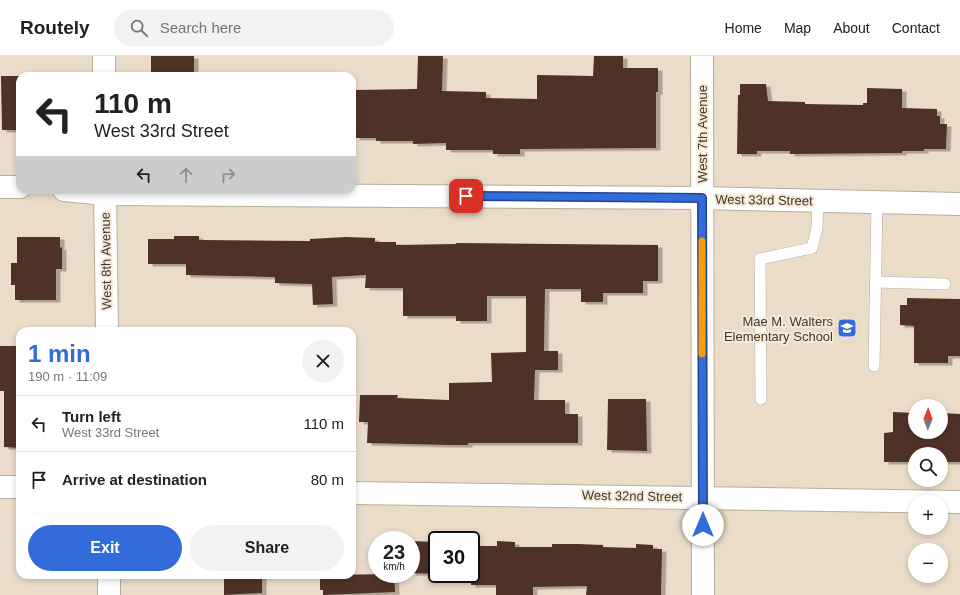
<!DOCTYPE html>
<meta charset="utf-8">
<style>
body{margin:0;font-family:Arial,sans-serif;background:#f2f2f2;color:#222;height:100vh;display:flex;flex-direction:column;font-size:15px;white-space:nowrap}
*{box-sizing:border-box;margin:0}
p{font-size:13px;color:#767676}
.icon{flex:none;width:22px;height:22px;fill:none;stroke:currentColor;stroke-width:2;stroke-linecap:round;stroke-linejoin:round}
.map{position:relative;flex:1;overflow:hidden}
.panel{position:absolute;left:16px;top:271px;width:340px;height:252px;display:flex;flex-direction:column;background:#fff;border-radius:12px;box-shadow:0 2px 6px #0003}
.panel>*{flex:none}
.top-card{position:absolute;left:16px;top:16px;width:340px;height:122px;border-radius:12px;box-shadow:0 2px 6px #0003;background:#fff;color:#222;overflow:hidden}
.needle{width:26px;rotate:1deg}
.tools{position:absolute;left:908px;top:343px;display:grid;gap:8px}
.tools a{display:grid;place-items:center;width:40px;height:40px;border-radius:50%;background:#fff;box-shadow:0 2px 6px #0003;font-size:20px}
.speed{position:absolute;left:368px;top:475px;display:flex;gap:8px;font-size:20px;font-weight:700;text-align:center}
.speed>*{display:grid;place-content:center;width:52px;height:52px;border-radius:50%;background:#fff;box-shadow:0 2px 6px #0003;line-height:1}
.speed small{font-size:10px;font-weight:400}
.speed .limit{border:2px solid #111;border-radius:6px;background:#fff;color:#111}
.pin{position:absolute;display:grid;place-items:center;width:34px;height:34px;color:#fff;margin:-17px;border-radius:8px;box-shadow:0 2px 6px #0006}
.me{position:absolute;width:44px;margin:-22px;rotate:0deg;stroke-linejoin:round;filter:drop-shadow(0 0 3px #0008)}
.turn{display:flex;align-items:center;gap:14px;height:84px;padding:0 12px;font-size:18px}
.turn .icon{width:52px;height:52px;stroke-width:2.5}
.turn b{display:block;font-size:28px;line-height:34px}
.lanes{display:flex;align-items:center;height:38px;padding:0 12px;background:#0003;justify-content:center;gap:20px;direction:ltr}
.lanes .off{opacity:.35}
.round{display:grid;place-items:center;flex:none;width:42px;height:42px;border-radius:21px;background:#f2f2f2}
.summary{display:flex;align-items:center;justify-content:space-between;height:68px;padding:0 12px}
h1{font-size:24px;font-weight:600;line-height:30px;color:#346bda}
.button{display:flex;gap:8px;margin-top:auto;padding:8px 12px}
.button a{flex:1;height:46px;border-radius:24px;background:#346bda;color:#fff;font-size:16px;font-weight:600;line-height:46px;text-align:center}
.button a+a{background:#f2f2f2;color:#222}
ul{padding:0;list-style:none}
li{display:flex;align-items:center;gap:12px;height:56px;padding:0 12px;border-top:1px solid #e0e0e0}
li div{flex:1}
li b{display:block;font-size:15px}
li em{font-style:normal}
header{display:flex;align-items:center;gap:24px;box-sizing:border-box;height:56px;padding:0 20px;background:#fff;border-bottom:1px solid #e0e0e0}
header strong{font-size:19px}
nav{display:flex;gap:22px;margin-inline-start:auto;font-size:14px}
.search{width:280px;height:36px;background:#f2f2f2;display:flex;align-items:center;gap:10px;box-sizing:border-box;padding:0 14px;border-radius:22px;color:#767676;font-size:15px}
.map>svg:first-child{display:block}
.building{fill:#503126;filter:url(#shadow)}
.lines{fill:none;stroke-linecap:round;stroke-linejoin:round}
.service-casing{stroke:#baad9a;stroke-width:12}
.minor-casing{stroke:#baad9a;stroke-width:24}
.tertiary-casing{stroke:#baad9a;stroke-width:24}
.service{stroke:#fff;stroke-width:11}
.minor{stroke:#fff;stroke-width:22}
.tertiary{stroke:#fff;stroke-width:22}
.route-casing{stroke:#22468e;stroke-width:10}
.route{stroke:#346bda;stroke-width:7}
.slow{stroke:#f59e0b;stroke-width:7}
.labels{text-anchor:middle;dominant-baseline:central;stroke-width:4;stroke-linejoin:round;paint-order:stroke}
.street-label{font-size:13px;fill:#3e3931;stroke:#f7e9d6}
.poi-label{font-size:13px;fill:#3e3931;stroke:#f7e9d6;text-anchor:end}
</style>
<header>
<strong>Routely</strong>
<div class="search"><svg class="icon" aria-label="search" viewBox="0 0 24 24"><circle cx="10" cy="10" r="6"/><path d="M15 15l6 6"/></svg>Search here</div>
<nav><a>Home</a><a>Map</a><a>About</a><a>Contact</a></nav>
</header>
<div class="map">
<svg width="960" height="539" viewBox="0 0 960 539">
<defs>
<filter id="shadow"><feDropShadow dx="4.5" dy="2.5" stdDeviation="0" flood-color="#0004"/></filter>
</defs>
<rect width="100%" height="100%" fill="#eadcc9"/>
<g class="building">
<rect x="151" y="0" width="43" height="20"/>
<path d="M418,0H443L442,35L486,36V42L537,43V19L593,20L594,0H623V12H658V36H656V92L520,93V98H493V94H446V87L413,88V85H376V82H355V34L417,33Z"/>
<path d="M1,20H20V74H2Z"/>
<path d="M740,28H766L768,45L805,46V48L863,49V47H867V32L902,33V52L937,53V60H940V68H947L946,93H924V95H902V97L790,98V95H757V98H737L738,39H740Z"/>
<path d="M174,180H199V184L310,185V183L346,181L375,182V186H396V189L456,188V187L658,189V225H643V237H603V246H581V233H545L544,295H558V314H535L534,344H565V358H578V387H468V389H450L367,387L368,366H359L360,339H398L397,342L449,344V327L492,326L491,297L526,296V240H487V265H456V260H403V232H365L366,219L332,221L333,248L313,249L312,228L275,227V221L186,219V208H148V183H174Z"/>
<path d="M17,181H60V192L62,191V213H56V244H15V229H11V207H17Z"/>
<path d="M907,242L960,243V300H948V307H914V270L900,269V249H907Z"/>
<path d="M0,290H20V392L4,391V335H0Z"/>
<path d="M608,343H646L647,395L607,394Z"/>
<path d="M893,356L915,357V376H941V357L960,358V406H941V398H915V406H884V377L893,376Z"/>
<path d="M411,485L437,486V518L411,517Z"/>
<path d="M497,485L515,486V491H552V488H578L603,489V491L636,492V488L653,489V493H662L661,539H586L587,530L533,531V539H496V529H471V490H497Z"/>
<path d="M394,518L395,536L323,539V534H320V519Z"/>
<path d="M224,519H262V537L224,539Z"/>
</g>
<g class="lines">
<defs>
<g id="service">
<path d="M876,226L945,228"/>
<path d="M874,310L877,146"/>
<path d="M761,343L760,203L812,192L817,172L818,145"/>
</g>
<g id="minor">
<path d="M702,0L703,539"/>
<path d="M0,131H20"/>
<path d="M64,134L105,138L702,142L960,148"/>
<path d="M0,431H20"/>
<path d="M352,437L960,446"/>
</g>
<g id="tertiary">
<path d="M104,0V20"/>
<path d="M105,134L107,275"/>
<path d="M109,519V539"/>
</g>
</defs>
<use href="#service" class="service-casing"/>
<use href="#minor" class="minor-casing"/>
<use href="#tertiary" class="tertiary-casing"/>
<use href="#service" class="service"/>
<use href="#minor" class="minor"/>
<use href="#tertiary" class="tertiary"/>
</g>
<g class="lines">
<defs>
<path id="route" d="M466,140L702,142L703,469"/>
</defs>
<use href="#route" class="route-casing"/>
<use href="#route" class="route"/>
<path class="slow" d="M702,185V298"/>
</g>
<defs>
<symbol id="school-square" viewBox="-11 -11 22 22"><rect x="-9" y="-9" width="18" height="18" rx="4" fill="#346bda" stroke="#f7e9d6"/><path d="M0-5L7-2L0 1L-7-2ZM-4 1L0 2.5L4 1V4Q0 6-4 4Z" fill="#fff"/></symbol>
</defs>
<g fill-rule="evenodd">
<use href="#school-square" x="836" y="261" width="22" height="22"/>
</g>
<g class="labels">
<g class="street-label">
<text transform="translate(702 78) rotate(-90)">West 7th Avenue</text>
<text transform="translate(764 144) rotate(1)">West 33rd Street</text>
<text transform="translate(106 205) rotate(-91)">West 8th Avenue</text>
<text transform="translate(632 440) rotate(1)">West 32nd Street</text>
</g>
<g class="poi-label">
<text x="833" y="265">Mae M. Walters<tspan x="833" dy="15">Elementary School</tspan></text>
</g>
</g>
</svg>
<div class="tools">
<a><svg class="needle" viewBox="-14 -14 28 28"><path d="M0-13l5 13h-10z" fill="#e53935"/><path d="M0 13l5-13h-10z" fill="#767676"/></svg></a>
<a><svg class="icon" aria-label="search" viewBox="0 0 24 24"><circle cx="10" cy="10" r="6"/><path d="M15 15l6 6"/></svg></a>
<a>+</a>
<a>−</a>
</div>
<div class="speed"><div>23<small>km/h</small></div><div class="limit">30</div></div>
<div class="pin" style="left:466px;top:140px;background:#d93025"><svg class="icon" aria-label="arrive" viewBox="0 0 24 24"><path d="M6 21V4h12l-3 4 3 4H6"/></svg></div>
<svg class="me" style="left:703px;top:469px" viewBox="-20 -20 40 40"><circle r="19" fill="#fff"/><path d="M0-13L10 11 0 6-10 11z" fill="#346bda"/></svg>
<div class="top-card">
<div class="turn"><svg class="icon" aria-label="left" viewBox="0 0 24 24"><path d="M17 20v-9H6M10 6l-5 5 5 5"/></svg><div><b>110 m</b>West 33rd Street</div></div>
<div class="lanes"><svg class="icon" aria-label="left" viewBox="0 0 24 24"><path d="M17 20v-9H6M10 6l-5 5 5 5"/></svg><svg class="icon off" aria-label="ahead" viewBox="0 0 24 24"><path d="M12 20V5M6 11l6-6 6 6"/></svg><svg class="icon off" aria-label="right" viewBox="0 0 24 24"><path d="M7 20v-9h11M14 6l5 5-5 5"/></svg></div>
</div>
<section class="panel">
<div class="summary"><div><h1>1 min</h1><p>190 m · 11:09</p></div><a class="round"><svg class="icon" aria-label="close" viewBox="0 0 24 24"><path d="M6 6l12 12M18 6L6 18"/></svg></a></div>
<ul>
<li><svg class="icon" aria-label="left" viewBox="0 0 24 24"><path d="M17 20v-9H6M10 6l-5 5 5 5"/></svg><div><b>Turn left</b><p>West 33rd Street</p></div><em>110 m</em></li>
<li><svg class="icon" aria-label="arrive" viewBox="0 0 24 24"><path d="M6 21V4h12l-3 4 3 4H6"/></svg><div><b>Arrive at destination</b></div><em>80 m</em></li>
</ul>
<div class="button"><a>Exit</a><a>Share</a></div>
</section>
</div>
